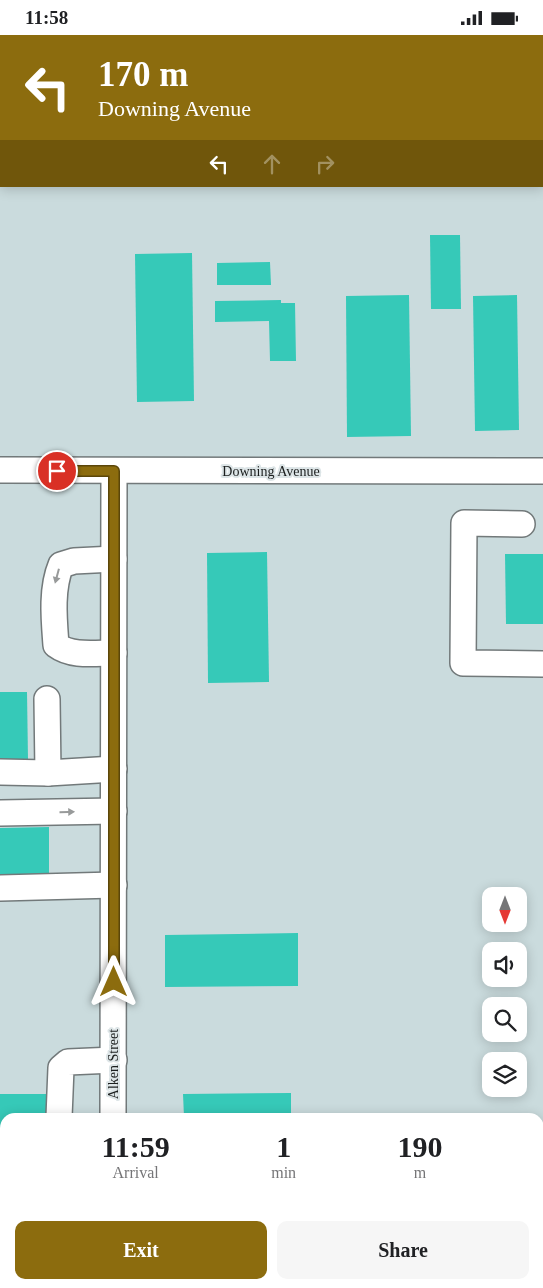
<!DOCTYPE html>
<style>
body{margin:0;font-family:Georgia,serif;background:#f6f6f6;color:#202124;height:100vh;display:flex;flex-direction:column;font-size:19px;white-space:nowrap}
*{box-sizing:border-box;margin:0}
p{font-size:16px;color:#757577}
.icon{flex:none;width:28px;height:28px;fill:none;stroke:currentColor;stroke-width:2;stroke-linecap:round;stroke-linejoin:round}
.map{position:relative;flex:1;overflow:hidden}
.sheet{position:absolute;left:0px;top:1078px;width:544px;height:176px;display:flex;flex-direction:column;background:#fff;border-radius:15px 15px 0 0;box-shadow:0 2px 12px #0003}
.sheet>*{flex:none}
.hud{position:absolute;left:0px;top:0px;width:544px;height:152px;box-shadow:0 2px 12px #0003;background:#8c6c0e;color:#fff;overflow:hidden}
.needle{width:32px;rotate:180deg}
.tools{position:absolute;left:482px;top:852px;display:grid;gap:10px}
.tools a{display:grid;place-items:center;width:45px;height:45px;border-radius:10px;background:#fff;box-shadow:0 2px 12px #0003;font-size:25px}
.pin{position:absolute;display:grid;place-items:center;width:42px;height:42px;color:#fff;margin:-21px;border:2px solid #fff;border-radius:50%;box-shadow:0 1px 5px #0007}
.me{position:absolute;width:55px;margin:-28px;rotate:0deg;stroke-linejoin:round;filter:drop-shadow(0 0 4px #0008)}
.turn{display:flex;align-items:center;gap:18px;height:105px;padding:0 15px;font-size:22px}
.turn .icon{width:65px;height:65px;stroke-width:2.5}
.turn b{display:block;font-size:35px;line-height:42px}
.lanes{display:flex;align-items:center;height:48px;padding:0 15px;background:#0003;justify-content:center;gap:25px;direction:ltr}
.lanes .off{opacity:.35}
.eta{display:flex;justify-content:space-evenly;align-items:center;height:85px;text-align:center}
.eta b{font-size:30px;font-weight:800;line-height:35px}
.button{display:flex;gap:10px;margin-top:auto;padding:10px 15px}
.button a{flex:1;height:58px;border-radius:10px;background:#8c6c0e;color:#fff;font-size:20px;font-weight:800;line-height:58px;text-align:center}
.button a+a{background:#f6f6f6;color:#202124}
.status{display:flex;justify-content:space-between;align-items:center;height:35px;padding:0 25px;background:#fff;direction:ltr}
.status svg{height:14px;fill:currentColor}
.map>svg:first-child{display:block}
.built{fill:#cadbdd;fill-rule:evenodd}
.building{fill:#36c9b8}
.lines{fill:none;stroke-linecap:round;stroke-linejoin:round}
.minor-casing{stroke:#72797a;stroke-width:28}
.minor{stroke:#fff;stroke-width:25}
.oneway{fill:#989a9a}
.route-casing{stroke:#5b4609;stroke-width:12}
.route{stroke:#8c6c0e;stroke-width:9}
.labels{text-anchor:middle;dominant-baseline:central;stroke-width:4;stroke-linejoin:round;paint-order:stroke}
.street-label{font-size:14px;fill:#1b1e1e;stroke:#dde5e7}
</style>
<div class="status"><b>11:58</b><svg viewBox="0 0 49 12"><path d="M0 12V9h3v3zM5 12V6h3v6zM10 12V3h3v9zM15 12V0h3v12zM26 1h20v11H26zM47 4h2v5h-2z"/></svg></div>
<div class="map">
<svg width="543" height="1253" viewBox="0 0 543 1253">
<rect width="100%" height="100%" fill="#dde5e7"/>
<path class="built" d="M0,0H543V1253H0ZM1,1H542V151H1ZM491,861H519V889H491ZM491,916H519V944H491ZM491,971H519V999H491ZM491,1026H519V1054H491ZM5,1082H539V1249H5Z"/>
<g class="building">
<path d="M430,200H460L461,274H431Z"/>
<path d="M192,218L194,366L137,367L135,219Z"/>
<path d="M270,227L271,250H217V228Z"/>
<path d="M409,260L411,401L347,402L346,261Z"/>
<path d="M517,260L519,395L475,396L473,261Z"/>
<path d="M281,265V268H295L296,326H270L269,286L215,287V266Z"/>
<path d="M267,517L269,647L208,648L207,518Z"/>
<path d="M505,519H543V589H506Z"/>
<path d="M0,657H27L28,725H0Z"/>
<path d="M49,792V847H0V793Z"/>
<path d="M298,898V951L165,952V900Z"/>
<path d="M291,1058V1082H184L183,1059Z"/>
<path d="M0,1059H50L51,1082H5V1115H0Z"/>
<path d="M0,1226H5V1249H70V1253H0Z"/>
</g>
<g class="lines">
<defs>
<g id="minor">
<path d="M0,435L543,436"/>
<path d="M522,489L464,488L463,628L543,629"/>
<path d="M114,524L74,526L61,530C51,554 54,584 56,610C72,622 95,618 114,618"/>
<path d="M47,664L48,738"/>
<path d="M0,737L48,738L114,734"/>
<path d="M0,778L114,776"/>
<path d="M0,853L114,850"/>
<path d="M59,1082L61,1033L68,1027L114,1025"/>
<path d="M113,1082L114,436"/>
<path d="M113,1253V1249"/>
</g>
</defs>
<use href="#minor" class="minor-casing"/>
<use href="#minor" class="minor"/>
</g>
<defs><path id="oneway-solid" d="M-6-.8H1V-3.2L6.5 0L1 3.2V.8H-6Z" transform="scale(1.25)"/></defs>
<g class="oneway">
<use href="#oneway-solid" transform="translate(57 541) rotate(105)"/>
<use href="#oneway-solid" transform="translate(67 777) rotate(-1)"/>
</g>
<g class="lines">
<defs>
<path id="route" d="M57,436H114V947"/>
</defs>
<use href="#route" class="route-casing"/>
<use href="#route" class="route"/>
</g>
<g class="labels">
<g class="street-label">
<text x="271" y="436">Downing Avenue</text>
<text transform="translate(113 1029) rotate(-90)">Alken Street</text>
</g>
</g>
</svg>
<div class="tools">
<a><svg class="needle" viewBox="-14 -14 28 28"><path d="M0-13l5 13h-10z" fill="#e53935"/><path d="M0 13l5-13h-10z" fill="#757577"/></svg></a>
<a><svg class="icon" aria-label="sound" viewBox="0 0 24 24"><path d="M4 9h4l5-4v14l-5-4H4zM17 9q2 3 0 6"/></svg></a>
<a><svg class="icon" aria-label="search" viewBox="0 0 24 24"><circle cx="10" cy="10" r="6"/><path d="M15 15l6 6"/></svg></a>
<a><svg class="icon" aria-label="layers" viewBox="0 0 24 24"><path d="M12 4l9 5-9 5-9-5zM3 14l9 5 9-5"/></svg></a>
</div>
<div class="pin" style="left:57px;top:436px;background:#d93025"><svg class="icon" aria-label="arrive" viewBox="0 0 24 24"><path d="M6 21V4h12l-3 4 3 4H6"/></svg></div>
<svg class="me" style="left:114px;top:947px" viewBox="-20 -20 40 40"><path d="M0-17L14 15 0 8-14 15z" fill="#8c6c0e" stroke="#fff" stroke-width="4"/></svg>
<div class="hud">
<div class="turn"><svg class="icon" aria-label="left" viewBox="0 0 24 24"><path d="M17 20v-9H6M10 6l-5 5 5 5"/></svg><div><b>170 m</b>Downing Avenue</div></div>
<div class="lanes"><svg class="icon" aria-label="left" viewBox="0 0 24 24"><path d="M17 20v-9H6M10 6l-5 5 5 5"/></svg><svg class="icon off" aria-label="ahead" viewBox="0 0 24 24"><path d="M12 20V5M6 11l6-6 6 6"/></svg><svg class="icon off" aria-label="right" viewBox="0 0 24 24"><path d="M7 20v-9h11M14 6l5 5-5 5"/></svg></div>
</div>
<section class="sheet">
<div class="eta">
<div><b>11:59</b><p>Arrival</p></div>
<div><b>1</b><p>min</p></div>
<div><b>190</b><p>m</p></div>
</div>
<div class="button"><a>Exit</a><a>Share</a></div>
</section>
</div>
